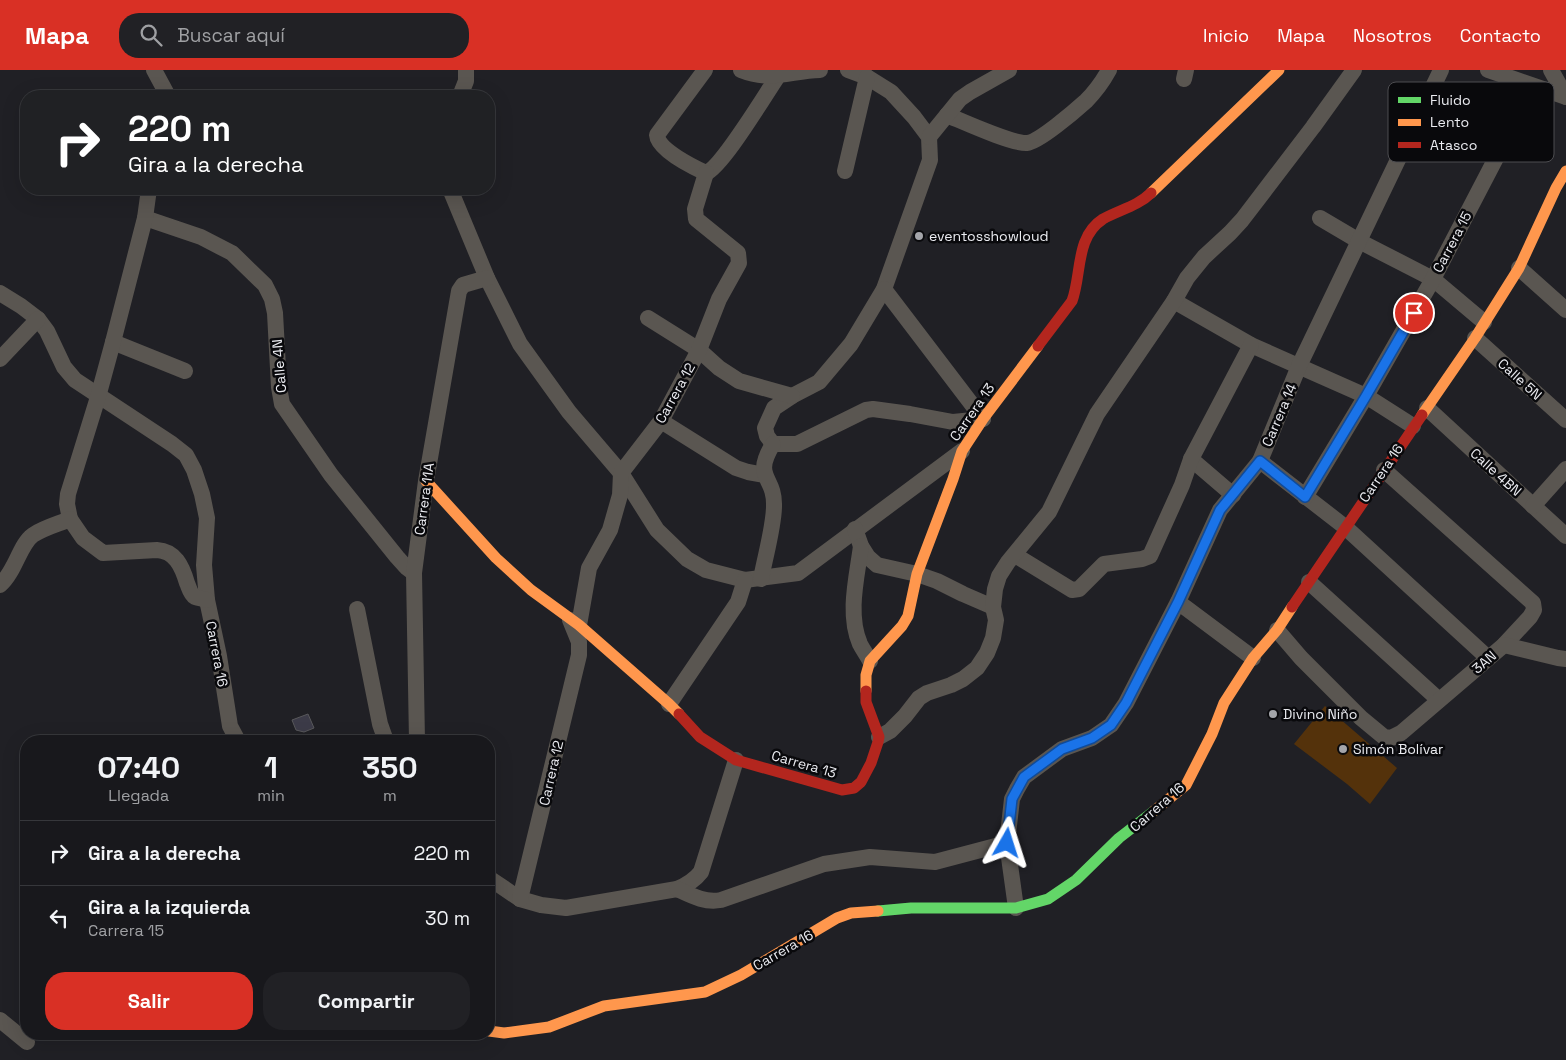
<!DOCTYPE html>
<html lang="es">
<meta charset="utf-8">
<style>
body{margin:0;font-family:"Space Grotesk",sans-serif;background:#212125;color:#f1f3f6;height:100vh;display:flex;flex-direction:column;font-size:19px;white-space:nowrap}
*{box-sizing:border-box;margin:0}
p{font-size:16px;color:#9fa0a3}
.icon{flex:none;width:28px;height:28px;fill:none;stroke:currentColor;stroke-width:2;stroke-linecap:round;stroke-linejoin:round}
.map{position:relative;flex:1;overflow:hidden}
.side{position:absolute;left:20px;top:665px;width:475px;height:305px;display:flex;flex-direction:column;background:#18181c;border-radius:20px;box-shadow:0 5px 20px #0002,0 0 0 1px #36373b}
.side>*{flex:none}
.banner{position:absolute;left:20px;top:20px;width:475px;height:105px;border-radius:20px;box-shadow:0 5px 20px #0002,0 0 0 1px #36373b;background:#202124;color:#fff;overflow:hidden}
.pin{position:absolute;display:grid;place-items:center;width:42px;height:42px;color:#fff;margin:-21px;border:2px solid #fff;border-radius:50%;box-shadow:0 1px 5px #0007}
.me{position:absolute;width:55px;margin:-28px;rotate:6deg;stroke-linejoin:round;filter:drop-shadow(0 0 4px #0008)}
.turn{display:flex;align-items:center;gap:18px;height:105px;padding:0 25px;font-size:22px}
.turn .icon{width:65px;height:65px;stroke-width:2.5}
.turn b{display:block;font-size:35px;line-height:42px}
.eta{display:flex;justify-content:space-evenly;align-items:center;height:85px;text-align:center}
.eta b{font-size:30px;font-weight:600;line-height:35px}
.button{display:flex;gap:10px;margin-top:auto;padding:10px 25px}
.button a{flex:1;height:58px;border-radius:20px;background:#d93025;color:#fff;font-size:20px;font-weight:600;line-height:58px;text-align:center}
.button a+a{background:#212125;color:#f1f3f6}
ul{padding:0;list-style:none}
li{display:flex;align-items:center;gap:15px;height:65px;padding:0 25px;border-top:1px solid #36373b}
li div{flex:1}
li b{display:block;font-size:19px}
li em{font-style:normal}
header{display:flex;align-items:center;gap:30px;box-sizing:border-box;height:70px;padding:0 25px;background:#d93025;color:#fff}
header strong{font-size:24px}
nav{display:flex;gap:28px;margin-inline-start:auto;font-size:18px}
.search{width:350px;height:45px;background:#212125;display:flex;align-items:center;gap:12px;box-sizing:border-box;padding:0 18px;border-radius:20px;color:#9fa0a3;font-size:19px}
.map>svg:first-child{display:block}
.green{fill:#54320b}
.building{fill:#3c3b48;stroke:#58585b}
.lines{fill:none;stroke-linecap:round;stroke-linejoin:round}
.street{stroke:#5a5651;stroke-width:16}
.fast{stroke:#63d668;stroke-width:11}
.slow{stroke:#ff974d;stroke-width:11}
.jam{stroke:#b3261e;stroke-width:11}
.route-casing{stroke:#114b97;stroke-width:12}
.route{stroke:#1a73e8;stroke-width:9}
.poi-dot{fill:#a4a5aa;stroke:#09090c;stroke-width:2}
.labels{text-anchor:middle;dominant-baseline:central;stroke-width:5;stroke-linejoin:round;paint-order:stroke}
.poi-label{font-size:14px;fill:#ebecf1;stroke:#09090c;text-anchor:start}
.street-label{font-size:14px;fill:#ebecf1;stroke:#09090c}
.key{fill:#09090c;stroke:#4d4d51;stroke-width:1}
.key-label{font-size:14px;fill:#ebecf1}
</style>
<header>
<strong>Mapa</strong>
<div class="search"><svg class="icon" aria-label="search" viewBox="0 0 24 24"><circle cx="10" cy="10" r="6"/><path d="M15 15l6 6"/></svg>Buscar aquí</div>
<nav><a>Inicio</a><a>Mapa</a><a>Nosotros</a><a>Contacto</a></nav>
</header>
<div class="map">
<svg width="1566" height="990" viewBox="0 0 1566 990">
<rect width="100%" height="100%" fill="#202025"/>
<path class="green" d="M1325,636L1397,698L1370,734L1347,714L1294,674Z"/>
<path class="building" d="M308,644L314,658L304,662L296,660L292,650Z"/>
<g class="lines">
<g class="street">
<path d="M154,0L168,26"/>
<path d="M705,0L657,65C658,80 693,97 706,103C722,97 765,25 778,6"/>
<path d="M741,0C771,12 790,1 820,0"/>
<path d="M848,0L867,7L891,22L914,47L929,67L930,90L884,219L851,274L819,312L792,326L774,338L765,358L767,366L773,374H797L866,340L873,339L910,344L953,352L983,349"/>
<path d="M1488,0L1566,27"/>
<path d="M1551,0L1566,27"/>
<path d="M1184,9L1186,0"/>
<path d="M460,26L466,11V0"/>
<path d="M947,45C964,52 1012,74 1027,73C1039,72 1076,40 1086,31C1095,22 1103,11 1109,0"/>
<path d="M929,67L960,29L970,22L1009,0"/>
<path d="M845,101L867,7"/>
<path d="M450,119L487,208L520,274L569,342L621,403L657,460L687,489L706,500L745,510L798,503L962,381"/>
<path d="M145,148L201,167L232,183L265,215L272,229L275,243L279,317L282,334L331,405L397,487L406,497L414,503"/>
<path d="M1320,148L1359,171L1433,209L1484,252"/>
<path d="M1519,198L1566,240"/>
<path d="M884,219L983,349"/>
<path d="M0,223L21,236L38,249L47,261L64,297L75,310L172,374L186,385L194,400L202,424L207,448L204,495L207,530L219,586L230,656L238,671"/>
<path d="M1174,231L1251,275L1366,326L1413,356"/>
<path d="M648,248L699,280L719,298L739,311L792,326"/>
<path d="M1475,268L1566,350"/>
<path d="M113,272L185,301"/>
<path d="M0,289L38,249"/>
<path d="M1427,338L1566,466"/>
<path d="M661,351L736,398L748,402L765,405"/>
<path d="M1191,389L1233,425"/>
<path d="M1260,391L1345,457L1488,588"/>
<path d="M1305,427L1366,326L1433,209L1533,17"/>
<path d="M1533,436L1566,399"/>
<path d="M70,449L67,434L68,424L98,327L113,272L145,148L149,119"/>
<path d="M855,459L861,476L868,487L877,495L917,504L937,511L963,524L993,537"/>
<path d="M861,476C857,507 847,544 860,574C863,580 867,585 870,591"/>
<path d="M1015,485L1072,520L1079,519L1104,494L1142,489L1150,486L1182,415L1191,389L1251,275"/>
<path d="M761,509C765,487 774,456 774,436C775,405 752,409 773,374"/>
<path d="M1309,512L1439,630"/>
<path d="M0,515C15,502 20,474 33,465C43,458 58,454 70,449L83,468L103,483L157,480C175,481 182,496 187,513C189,517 190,524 195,527C198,528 203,529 207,530"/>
<path d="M1178,532L1253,588"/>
<path d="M357,539L380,654L386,671"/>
<path d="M579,555L589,498L610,460L620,425L621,403L661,351L699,280L719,229L739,193L738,183L696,149L695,139L706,103"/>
<path d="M1277,560L1301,588L1361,648L1384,667L1391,668L1401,663L1504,575L1530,547L1534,540L1533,533L1384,400"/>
<path d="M1504,575L1558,588L1566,589"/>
<path d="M669,634L738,532L745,510"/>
<path d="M879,667L890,661L905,646L919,628L927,623L951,615L963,609L977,598L987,583L993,568L996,550L993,537L995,519L999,506L1008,492L1049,442L1097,344L1174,231L1187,208L1204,187L1230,163L1242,150L1313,57L1354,0"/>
<path d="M417,671L414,503L426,411L459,221L463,215L487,208"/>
<path d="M489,808L520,829L541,835L566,838L677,819C687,815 694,811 701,802L736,690"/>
<path d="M677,819C692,826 705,833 721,830L824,794L870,787L935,792L1007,773"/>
<path d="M520,829L579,585V572L570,550"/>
<path d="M1016,838L1007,773L1012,729L1017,719L1024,707L1062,679L1092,668L1111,655L1126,633L1178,532L1220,440L1260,391L1299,296L1441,0"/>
<path d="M0,950L27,972"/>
</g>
<path class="fast" d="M878,841L911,838H1016L1048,829L1076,810L1119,768L1154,741"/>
<g class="slow">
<path d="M1151,123L1279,0"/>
<path d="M1422,345L1475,268L1519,198L1556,118L1566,101"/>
<path d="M426,411L496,488L531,520L579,555L669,634L679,644"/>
<path d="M866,621V605L870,591L902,556L908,546L917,504L953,409L962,381L983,349L1038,276"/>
<path d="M1154,741L1186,715L1212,664L1224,633L1253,588L1277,560L1292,537"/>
<path d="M489,961L504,963L549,957L604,936L705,922L741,905L837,848L851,843L878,841"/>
</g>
<g class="jam">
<path d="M1038,276L1072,231C1082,204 1075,167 1103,149C1119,140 1138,136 1151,123"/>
<path d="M1292,537L1422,345"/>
<path d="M679,644L700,667L736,690L842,720L854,718L861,712L871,693L878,672L879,667L866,632V621"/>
</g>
</g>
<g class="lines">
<defs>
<path id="route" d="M1007,773L1012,729L1024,707L1062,679L1092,668L1111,655L1126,633L1178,532L1220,440L1260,391L1305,427L1366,326L1414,243"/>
</defs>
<use href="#route" class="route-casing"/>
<use href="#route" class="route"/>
</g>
<g class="poi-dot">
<circle cx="919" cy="166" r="5"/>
<circle cx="1273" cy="644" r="5"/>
<circle cx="1343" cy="679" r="5"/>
</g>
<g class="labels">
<g class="poi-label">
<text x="929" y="166">eventosshowloud</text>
<text x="1283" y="644">Divino Niño</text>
<text x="1353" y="679">Simón Bolívar</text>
</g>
<g class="street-label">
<text transform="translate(1452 172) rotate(-62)">Carrera 15</text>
<text transform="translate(279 296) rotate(-95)">Calle 4N</text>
<text transform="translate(1520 309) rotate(42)">Calle 5N</text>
<text transform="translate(675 323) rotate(-61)">Carrera 12</text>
<text transform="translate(972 342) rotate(-55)">Carrera 13</text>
<text transform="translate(1279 345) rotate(-67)">Carrera 14</text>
<text transform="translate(1496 402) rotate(42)">Calle 4BN</text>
<text transform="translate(1381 403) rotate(-56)">Carrera 16</text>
<text transform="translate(424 429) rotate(-82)">Carrera 11A</text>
<text transform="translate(217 584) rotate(79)">Carrera 16</text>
<text transform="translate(1484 592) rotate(-41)">3AN</text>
<text transform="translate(804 694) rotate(16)">Carrera 13</text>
<text transform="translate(551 703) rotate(-77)">Carrera 12</text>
<text transform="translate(1157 737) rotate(-41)">Carrera 16</text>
<text transform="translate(783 880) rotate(-30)">Carrera 16</text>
</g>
</g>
<rect x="1388" y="12" width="166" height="80" rx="8" class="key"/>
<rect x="1398" y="27" width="23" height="6" fill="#63d668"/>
<rect x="1398" y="49" width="23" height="7" fill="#ff974d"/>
<rect x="1398" y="72" width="23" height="6" fill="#b3261e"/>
<g class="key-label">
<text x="1430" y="35">Fluido</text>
<text x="1430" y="57">Lento</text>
<text x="1430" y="80">Atasco</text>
</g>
</svg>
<div class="pin" style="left:1414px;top:243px;background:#d93025"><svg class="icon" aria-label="arrive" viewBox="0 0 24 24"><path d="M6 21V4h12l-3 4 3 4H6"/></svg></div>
<svg class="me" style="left:1007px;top:773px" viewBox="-20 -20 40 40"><path d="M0-17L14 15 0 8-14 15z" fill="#1a73e8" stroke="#fff" stroke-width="4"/></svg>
<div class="banner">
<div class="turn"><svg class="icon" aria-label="right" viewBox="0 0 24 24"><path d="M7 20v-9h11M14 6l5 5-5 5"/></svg><div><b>220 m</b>Gira a la derecha</div></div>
</div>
<section class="side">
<div class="eta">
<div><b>07:40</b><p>Llegada</p></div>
<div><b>1</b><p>min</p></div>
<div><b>350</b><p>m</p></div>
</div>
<ul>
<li><svg class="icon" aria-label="right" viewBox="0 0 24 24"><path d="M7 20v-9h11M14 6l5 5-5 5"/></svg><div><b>Gira a la derecha</b></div><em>220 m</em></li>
<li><svg class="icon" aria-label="left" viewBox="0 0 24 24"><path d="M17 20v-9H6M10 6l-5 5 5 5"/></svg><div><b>Gira a la izquierda</b><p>Carrera 15</p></div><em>30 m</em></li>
</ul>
<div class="button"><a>Salir</a><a>Compartir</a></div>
</section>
</div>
